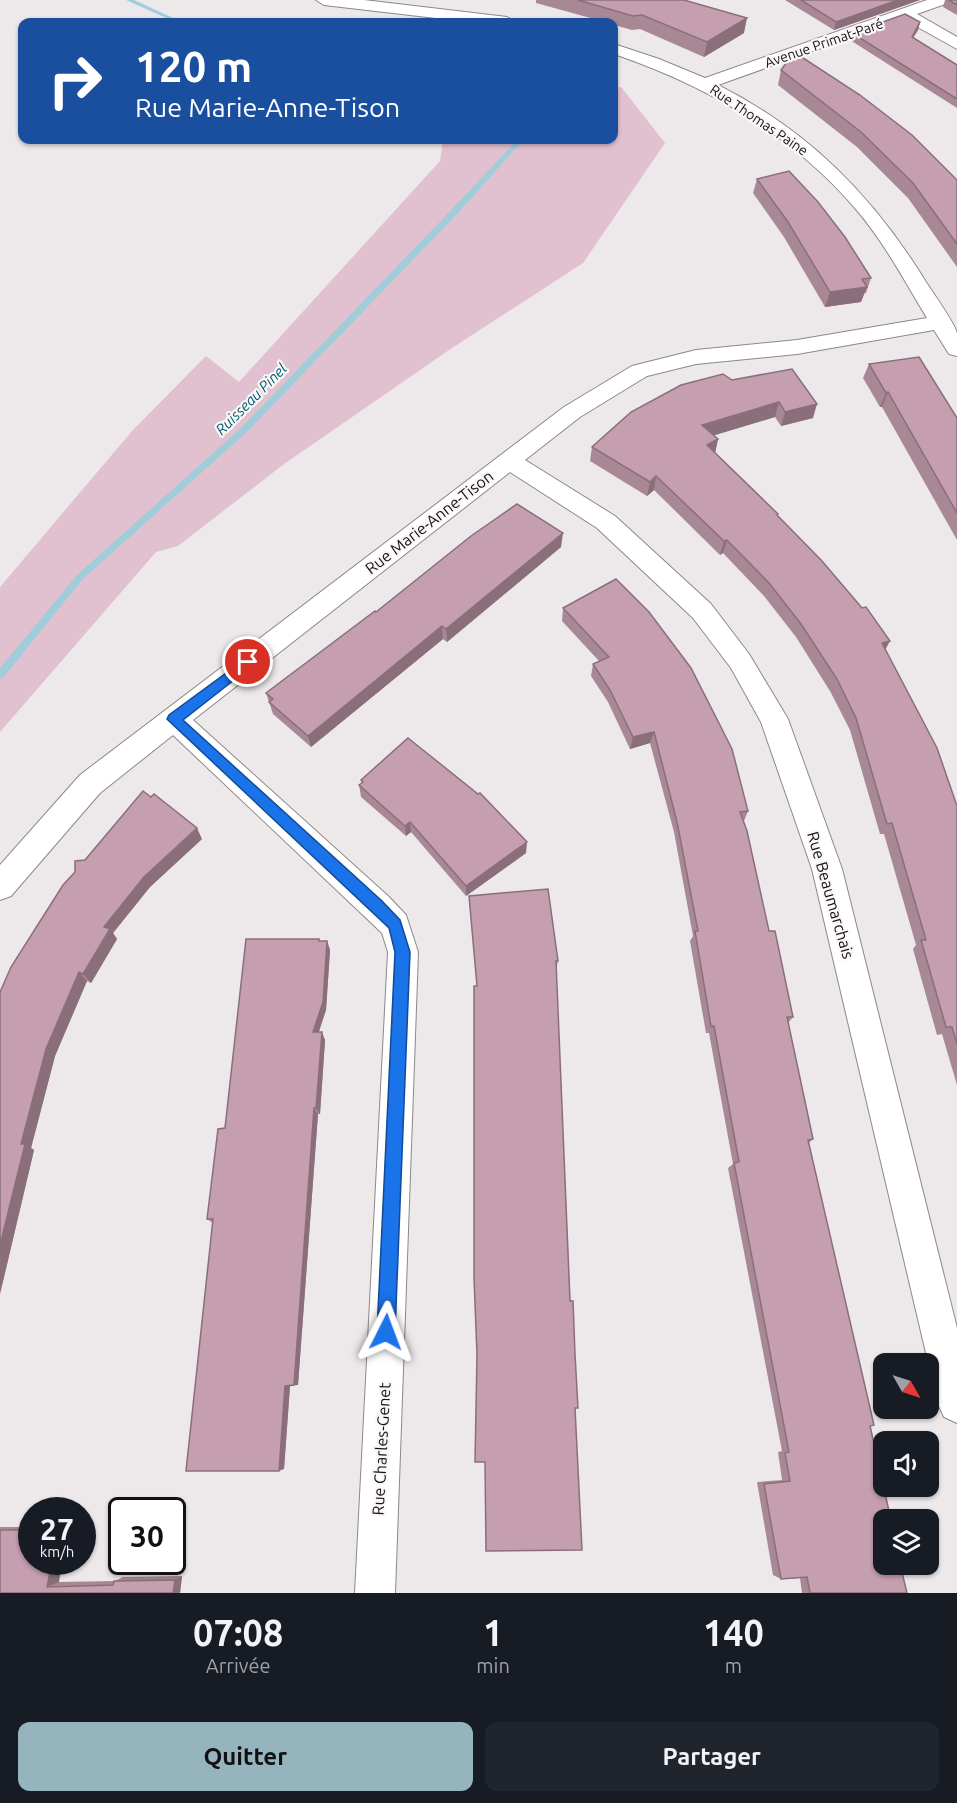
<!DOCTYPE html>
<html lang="fr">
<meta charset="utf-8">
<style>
body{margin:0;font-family:Ubuntu,sans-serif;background:#20242c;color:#f1f3f6;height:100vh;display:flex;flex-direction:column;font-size:22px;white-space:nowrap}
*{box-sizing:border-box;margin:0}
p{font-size:20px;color:#9ea1a6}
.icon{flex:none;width:33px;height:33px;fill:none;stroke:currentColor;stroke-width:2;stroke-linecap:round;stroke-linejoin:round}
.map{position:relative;height:1593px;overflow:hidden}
.side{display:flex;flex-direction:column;background:#171b24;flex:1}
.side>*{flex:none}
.guide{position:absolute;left:18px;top:18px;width:600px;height:126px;border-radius:12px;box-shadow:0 2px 4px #0004;background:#1a4fa0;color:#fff;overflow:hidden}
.needle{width:39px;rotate:129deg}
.fabs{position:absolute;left:873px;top:1353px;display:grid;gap:12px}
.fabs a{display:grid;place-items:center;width:66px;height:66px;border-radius:12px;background:#171b24;box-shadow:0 2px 4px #0004;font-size:30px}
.speed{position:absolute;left:18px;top:1497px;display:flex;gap:12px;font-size:30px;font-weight:700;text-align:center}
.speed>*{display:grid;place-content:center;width:78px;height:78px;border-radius:50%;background:#171b24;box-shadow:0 2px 4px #0004;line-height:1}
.speed small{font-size:15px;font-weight:400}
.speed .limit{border:3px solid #111;border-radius:9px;background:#fff;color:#111}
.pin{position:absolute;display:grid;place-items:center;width:51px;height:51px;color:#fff;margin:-26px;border:3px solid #fff;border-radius:50%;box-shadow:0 2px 6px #0007}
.me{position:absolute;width:66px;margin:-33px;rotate:3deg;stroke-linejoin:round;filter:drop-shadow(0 0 4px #0008)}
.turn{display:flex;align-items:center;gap:21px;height:126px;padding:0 18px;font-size:27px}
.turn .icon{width:78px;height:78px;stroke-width:2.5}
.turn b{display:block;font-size:42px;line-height:51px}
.eta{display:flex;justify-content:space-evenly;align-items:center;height:102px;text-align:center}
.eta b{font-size:36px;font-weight:700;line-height:42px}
.primary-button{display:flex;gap:12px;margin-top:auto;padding:12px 18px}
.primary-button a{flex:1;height:69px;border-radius:12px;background:#95b4be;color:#111;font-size:24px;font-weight:700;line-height:69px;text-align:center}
.primary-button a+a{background:#20242c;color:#f1f3f6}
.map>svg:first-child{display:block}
.green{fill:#e1c1cf}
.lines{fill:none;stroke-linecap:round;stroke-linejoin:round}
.stream{fill:#a1cddb;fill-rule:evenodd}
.minor-casing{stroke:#8c888a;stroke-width:2}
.minor{fill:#fff;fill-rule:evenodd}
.wall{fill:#a98896}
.shaded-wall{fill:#8a6f7a}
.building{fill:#c59eaf;stroke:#8a6f7a;stroke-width:1.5}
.route{fill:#1a73e8;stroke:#114b97;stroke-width:1.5}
.labels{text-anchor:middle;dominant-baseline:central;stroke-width:4.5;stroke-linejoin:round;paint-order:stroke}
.far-street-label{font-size:14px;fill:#151314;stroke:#fbf6f8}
.far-water-label{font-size:15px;font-style:italic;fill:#025e72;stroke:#fbf6f8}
.street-label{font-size:16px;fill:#151314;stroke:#fbf6f8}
</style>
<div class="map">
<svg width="957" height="1593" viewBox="0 0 957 1593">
<rect width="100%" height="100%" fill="#ede8ea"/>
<path class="green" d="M614,85L622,88L665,143L583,263L452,348L284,464L178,546L156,552L0,732V587L132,431L206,356L239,382L440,161L443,140H614Z"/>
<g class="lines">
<g class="stream">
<path d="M126,0H134L182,22H175Z"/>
<path d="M517,140H523L460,211L248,431L83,579L3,678L0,679V668L77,575L242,427L454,207Z"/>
</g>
<defs>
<g id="minor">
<path d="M316,0H364L507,17L515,22H470L324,5Z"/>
<path d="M927,0H950L948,3L917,14L957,37V49L903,19L718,85C809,131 873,196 926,282C933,293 954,322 957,333C957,340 957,349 957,356L949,354L934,330L797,354L696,364L647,376L580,417L525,460L615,516L711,604L749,654L788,719L842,869L957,1328V1423L944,1417L938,1404L812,869L761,722L731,668L693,618L597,528L510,472L193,720L388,896L406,915L418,952L395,1593H355L388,952L382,933L173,735L100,793L11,896L0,900V865L80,775L564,407L632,366L696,350L797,340L927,318C904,280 883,240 854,207C790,133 705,85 614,54V44L659,59L705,78Z"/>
</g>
</defs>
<use href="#minor" class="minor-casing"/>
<use href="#minor" class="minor"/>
</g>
<g class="wall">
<path d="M536,0H684L744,33L704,57L640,29L632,30L614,25V22H605L536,3Z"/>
<path d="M785,0H920L834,30Z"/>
<path d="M945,0H957V15L943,7Z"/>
<path d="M920,22L918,30L913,38L957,65V108L850,40L852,33Z"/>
<path d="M781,70L957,180V267L908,198L857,147L778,85Z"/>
<path d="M757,179L871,278L866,293H864L861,302L825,307L784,237L753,193Z"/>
<path d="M869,364L957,418V540L882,407H880L863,378Z"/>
<path d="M732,380L813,418L781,426L775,417L714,435L718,439L715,453L778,514V516L885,650L957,806V1085L942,1034L937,1035L913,949L916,945L884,834H880L850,730L830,691L796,637L764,596L723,553L720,555L654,490L647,496L590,461L592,447Z"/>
<path d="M561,547L447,642L443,639L311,747L273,714L266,693L376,612Z"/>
<path d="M616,579L748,811L744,821L769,931L793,1017L788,1023L813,1139L809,1143L907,1593H802L800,1578L781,1579L773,1575L757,1482L782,1480L778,1452L782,1451L728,1168L733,1164L709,1033H706L690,941L693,936L674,832L650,743L630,749L608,702L591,676L593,664L599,661L562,621L563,608Z"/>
<path d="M361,780L526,853L466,896L411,832L406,836L361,797L359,785L362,783Z"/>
<path d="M202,839L150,887L113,933L117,939L91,983L87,981L55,1056L31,1148L34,1150L0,1294L85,860Z"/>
<path d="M469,896L558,961L556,970L575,1408L485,1462L477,1355V986Z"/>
<path d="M319,939L320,941H327L330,950L326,1010L319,1032L325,1040L320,1114H318L298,1385L290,1386L284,1469L213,1223L207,1219L225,1128Z"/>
<path d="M0,1527H32V1562L59,1582L115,1581L123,1577L182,1576L180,1593H0Z"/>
</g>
<g class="shaded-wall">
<path d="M898,0H920L834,30L836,22Z"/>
<path d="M747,18L744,33L704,57L707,42Z"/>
<path d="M920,22L918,30L909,44L912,37Z"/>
<path d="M867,287L861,302L825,307L830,292Z"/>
<path d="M888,392L882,407H880L886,393Z"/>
<path d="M779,402L775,417L699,440L702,425Z"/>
<path d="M817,404L813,418L781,426L785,412Z"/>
<path d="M718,439L715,453L707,445Z"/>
<path d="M656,476L654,490L647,496L650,482Z"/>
<path d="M563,533L561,547L447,642L446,629Z"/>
<path d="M727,540L723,553L720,555L724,541Z"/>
<path d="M442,626L443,639L311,747L308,736Z"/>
<path d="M890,641L883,654L882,643Z"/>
<path d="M654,732L650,743L630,749L633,737Z"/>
<path d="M410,822L411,832L406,836L405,826Z"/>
<path d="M197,828L202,839L150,887L113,933L117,939L91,983L83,974L104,927L144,877Z"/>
<path d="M527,842L526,853L466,896V886Z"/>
<path d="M327,941L330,950L326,1010L316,1039L313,1032Z"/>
<path d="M79,972L87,981L55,1056L31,1148L34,1150L0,1294V1245L21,1144L46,1049Z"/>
<path d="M322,1032L325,1040L320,1114L316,1108Z"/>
<path d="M314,1108L318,1114L298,1385H294Z"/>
<path d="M285,1386H290L284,1469L279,1471Z"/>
<path d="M52,1562H62L59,1582L47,1587Z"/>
<path d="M182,1576L180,1593H173L175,1580Z"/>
</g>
<g class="building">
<path d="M578,0H684L747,18L707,42L642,15L633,16Z"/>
<path d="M801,0H898L836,22Z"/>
<path d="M949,0H957V5Z"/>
<path d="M905,14L920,22L912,37L957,65V99L852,33Z"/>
<path d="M794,52L860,95L912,135L957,180V244L913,183L861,132L781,70Z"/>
<path d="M789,171L818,202L845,237L871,278L862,279L867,287L830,292L788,222L757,179Z"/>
<path d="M919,357L957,418V513L888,392L886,393L869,364Z"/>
<path d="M792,369L817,404L785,412L779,402L702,425L718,439L707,445L778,514L777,515L822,561L862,608L866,607L890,641L882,643L937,748L957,806V1044L952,1027H946L921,940H926L892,823L887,824L856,718L837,679L801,624L769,583L727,540L724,541L656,476L650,482L592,447L631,412L681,385L723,374L732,380Z"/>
<path d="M517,504L563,533L446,629L442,626L308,736L269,702L273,699L266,693L375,611L376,612L471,536Z"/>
<path d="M616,579L649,612L691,668L732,749L748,811L740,812L747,831L769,931H775L793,1017H787L813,1139L808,1140L874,1425L870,1426L891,1520H884V1564H900L907,1593H810L807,1577L781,1579L764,1484L790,1481L785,1453L789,1452L734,1163L739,1162L714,1026H711L695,931H698L677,822L654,732L633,737L610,690L593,664L609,657L563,608Z"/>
<path d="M408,738L478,794L480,793L527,842L466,886L410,822L405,826L359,785L363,782L361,780Z"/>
<path d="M143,791L151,797L154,794L197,828L144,877L104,927L110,929L83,974L79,972L46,1049L21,1144H25L0,1245V992L11,967L63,885L75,872V861L85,860Z"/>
<path d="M548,889L558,961H556L570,1301H573L575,1354L578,1408H575L582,1550L486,1551L485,1462H475L477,1355L474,1277V986H477L469,896Z"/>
<path d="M246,939H319V941H327L323,1002L313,1032H322L316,1108H314L294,1385L285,1386L279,1471H186L213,1219H207L218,1129L225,1128Z"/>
<path d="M0,1530H32V1562H52L47,1587L113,1585L114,1581L175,1580L173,1593H0Z"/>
</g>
<path class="route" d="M248,657L254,662L253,665L183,720L382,901L400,920L410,952L395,1332L392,1338L386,1341L380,1338L377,1332L395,952L389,928L167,719L169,715Z"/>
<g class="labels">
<g class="far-street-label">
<text transform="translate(824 43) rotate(-19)">Avenue Primat-Paré</text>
<text transform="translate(759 120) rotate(34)">Rue Thomas Paine</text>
</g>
<g class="far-water-label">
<text transform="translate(251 399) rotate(-45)">Ruisseau Pinel</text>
</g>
<g class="street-label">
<text transform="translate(429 522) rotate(-38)">Rue Marie-Anne-Tison</text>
<text transform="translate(831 895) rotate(74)">Rue Beaumarchais</text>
<text transform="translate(381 1449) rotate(-87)">Rue Charles-Genet</text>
</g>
</g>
</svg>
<div class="fabs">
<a><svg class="needle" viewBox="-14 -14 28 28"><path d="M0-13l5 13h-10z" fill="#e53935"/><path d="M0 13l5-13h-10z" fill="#9ea1a6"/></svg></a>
<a><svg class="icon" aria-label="sound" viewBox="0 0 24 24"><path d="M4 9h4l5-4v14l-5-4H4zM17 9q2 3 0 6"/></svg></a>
<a><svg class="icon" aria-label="layers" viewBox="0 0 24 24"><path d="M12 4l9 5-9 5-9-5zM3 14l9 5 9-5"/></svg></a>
</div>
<div class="speed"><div>27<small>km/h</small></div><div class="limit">30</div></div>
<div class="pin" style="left:248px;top:662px;background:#d93025"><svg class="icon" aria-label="arrive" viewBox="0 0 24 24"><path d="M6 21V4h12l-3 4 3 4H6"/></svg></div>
<svg class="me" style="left:386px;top:1332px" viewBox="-20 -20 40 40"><path d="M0-17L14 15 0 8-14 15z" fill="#1a73e8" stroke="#fff" stroke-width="4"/></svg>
<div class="guide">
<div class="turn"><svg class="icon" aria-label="right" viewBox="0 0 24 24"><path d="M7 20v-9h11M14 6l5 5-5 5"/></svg><div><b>120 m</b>Rue Marie-Anne-Tison</div></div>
</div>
</div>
<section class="side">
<div class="eta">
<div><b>07:08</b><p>Arrivée</p></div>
<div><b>1</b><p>min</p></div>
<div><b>140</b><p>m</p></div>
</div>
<div class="primary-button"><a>Quitter</a><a>Partager</a></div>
</section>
